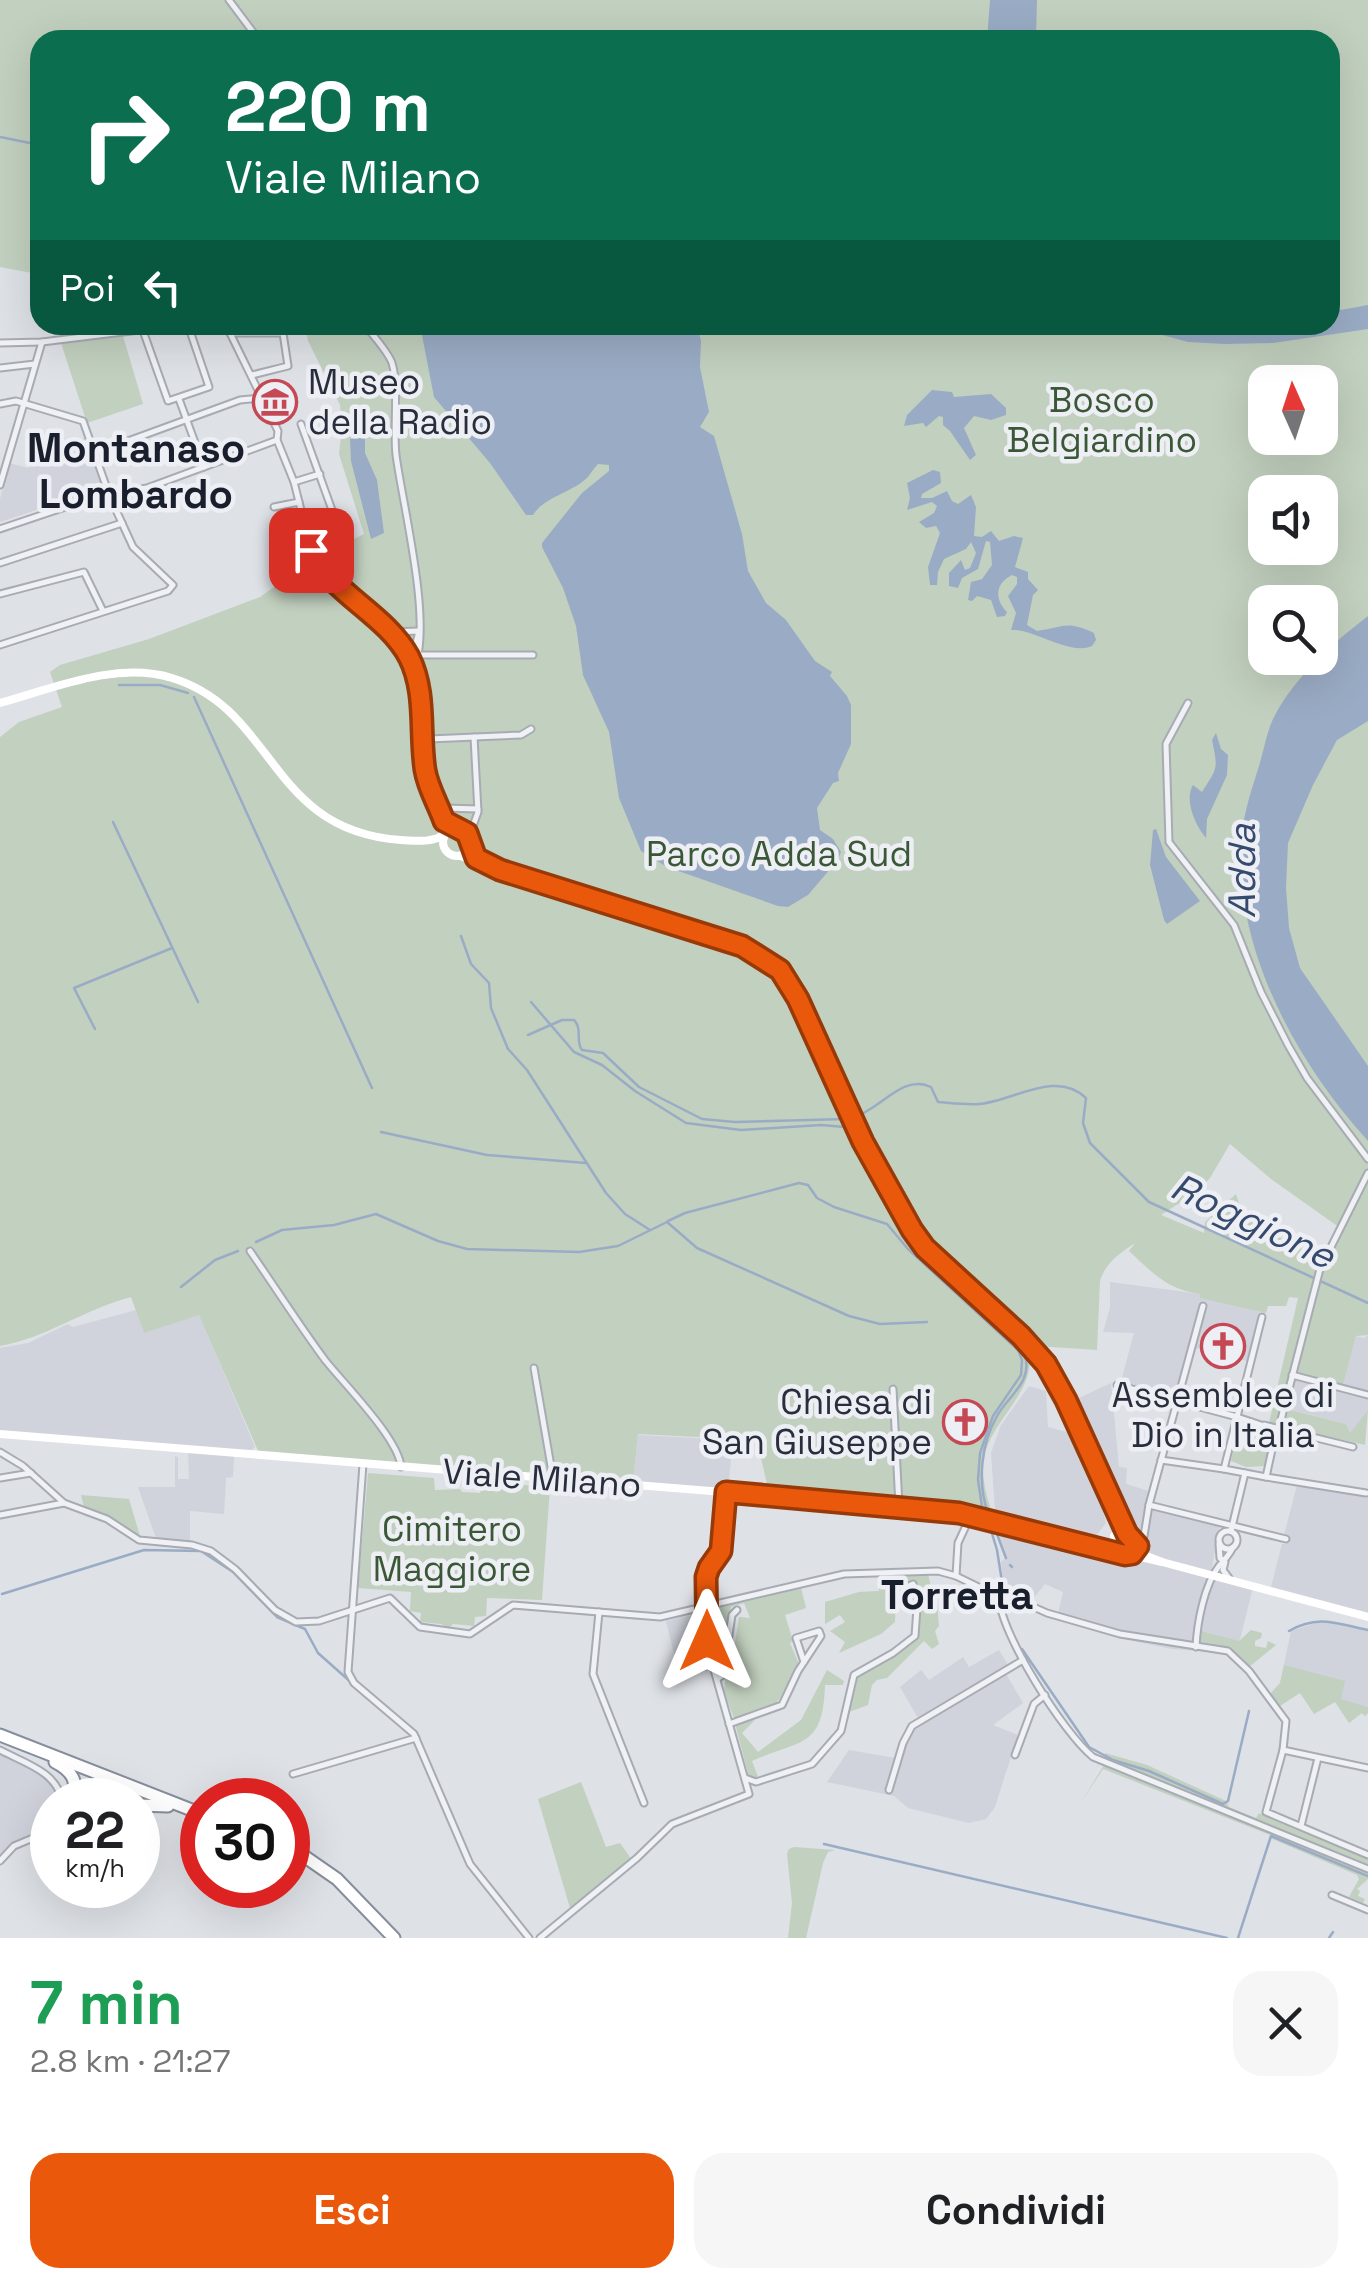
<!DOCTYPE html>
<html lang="it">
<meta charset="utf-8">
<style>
body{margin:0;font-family:"Space Grotesk",sans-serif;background:#f6f6f6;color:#202124;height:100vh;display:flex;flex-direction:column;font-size:38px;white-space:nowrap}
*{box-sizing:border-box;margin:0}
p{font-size:32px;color:#757577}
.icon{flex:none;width:55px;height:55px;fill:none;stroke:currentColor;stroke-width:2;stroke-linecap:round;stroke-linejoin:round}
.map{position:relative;height:1938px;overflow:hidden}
.panel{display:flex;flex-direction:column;background:#fff;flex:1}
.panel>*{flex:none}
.banner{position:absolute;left:30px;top:30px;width:1310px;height:305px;border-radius:30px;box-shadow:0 10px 40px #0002;background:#0b6e4f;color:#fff;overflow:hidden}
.needle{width:65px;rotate:357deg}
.controls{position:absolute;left:1248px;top:365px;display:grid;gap:20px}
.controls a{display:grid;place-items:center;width:90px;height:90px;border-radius:20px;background:#fff;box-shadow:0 10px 40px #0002;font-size:50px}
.speed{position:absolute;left:30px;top:1778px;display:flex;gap:20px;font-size:50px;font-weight:700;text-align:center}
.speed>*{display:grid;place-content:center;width:130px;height:130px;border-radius:50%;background:#fff;box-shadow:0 10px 40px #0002;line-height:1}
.speed small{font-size:25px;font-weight:400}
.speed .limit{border:15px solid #d22;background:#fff;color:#111}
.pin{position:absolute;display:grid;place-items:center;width:85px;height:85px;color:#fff;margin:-42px;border-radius:20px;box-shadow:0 5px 15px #0006}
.me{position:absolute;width:110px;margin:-55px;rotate:0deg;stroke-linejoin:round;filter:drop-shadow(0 0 8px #0008)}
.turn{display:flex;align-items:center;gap:35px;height:210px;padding:0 30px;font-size:45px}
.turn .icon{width:130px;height:130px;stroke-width:2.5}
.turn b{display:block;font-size:70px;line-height:85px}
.then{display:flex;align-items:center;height:95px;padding:0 30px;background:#0003;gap:20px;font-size:38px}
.round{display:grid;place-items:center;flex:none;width:105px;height:105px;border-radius:30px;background:#f6f6f6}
.head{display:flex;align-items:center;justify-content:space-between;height:170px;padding:0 30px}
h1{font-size:60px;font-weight:700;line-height:75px;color:#1e9e55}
.button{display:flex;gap:20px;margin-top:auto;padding:20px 30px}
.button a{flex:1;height:115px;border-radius:30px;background:#ea580c;color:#fff;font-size:40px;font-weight:700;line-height:115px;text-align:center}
.button a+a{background:#f6f6f6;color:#202124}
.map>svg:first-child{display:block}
.built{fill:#d0d3db}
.green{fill:#c2d0bf;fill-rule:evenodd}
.water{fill:#9aacc5}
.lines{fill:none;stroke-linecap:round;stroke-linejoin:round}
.stream{stroke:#9aacc5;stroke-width:2.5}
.street-casing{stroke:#a7abb3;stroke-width:9}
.highway-casing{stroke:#868d9c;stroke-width:15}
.street{stroke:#f0f1f5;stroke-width:5}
.secondary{stroke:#fff;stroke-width:8}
.highway{stroke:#fff;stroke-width:11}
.route-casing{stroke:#983908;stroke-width:25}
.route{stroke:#ea580c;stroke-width:18}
.labels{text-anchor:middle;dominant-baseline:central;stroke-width:9;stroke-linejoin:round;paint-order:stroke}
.poi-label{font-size:35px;fill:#282e3c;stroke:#edeff4;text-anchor:start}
.park-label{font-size:35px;fill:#3a5736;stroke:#edeff4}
.street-label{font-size:35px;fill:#282e3c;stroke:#edeff4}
.water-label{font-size:38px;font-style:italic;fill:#354a6d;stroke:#edeff4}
.quarter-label{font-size:40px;font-weight:bold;fill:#1a1f2d;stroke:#edeff4}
</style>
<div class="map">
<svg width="1368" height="1938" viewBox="0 0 1368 1938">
<rect width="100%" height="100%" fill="#dee1e6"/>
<g class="built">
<path d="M85,438L103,488L0,522V499L9,463L28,468L32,457Z"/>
<path d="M1110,1282L1201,1294L1260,1312L1247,1361L1191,1347L1177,1401L1120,1385L1134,1333L1103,1332L1110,1308Z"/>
<path d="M136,1310L144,1333L199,1314L255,1447L244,1456H234L233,1477L226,1478L224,1514L190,1511V1545L158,1544L138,1487H175V1456L178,1457V1479H189L188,1450L0,1433V1348L28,1343L68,1324L73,1327Z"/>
<path d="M1368,1335V1410L1350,1434L1346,1424L1281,1407L1291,1371L1343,1384L1356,1336L1364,1338Z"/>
<path d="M1111,1383L1119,1467L1127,1468L1126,1484L1152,1492L1149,1505L1220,1523L1211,1572L1253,1587L1235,1660L1224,1653L1172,1649L1128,1640L1057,1619L1063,1592L1045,1584L1032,1600L1005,1594L1001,1562L1007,1557L997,1529L999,1523L1146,1556L1139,1546L1143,1540L1142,1532H1136L1114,1485V1474L1105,1466L1075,1400Z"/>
<path d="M1029,1386L1046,1391L1048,1427L1070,1433L1100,1499L1106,1523L1095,1537L995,1511L991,1453L1001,1425Z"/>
<path d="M638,1435L733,1440L728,1489L633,1482Z"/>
<path d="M1297,1485L1368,1496V1616L1270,1591L1282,1544H1286L1289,1537L1284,1535Z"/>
<path d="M704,1612L702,1637L710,1670L680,1678L666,1621Z"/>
<path d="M1322,1621L1368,1631V1707L1280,1683L1291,1631Z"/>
<path d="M999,1650L1011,1670L1006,1674L1023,1703L993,1725L1018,1735L995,1807L986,1819L969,1823L908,1808L894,1796L827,1782L849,1750L895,1758L907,1729L918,1718L900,1687L921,1670L929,1680L963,1657L969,1667Z"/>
<path d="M0,1747L52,1775L64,1796L62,1800H52V1833L16,1848L0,1865Z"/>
</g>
<g class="green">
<path d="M0,0H1368V1335L1356,1336L1343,1385L1296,1372L1318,1282L1314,1281L1278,1418L1275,1423H1269L1298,1298L1289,1297L1286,1306H1268L1266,1313L1200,1298V1294C1166,1289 1153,1273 1129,1251L1135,1243C1119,1254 1106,1262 1100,1281L1097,1350L1036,1346L1029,1350C1037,1392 993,1417 984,1457C980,1476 988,1501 994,1519L900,1504L769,1493L757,1440L638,1434L633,1482L259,1453L199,1315L144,1333L131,1297C85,1309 46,1338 0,1346V737L19,722L62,707L50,672L60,665L149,639L260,597L309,562L364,534L339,454L342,427L340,405L308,341L305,325H1330V40H40V269L32,273L0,267ZM1265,382H1320V438H1265ZM1265,492H1320V548H1265ZM1265,602H1320V658H1265ZM1230,1144L1271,1179L1343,1230L1327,1262L1259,1227L1242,1213L1236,1194L1205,1222L1204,1233L1161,1215L1195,1193L1210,1178Z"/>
<path d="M123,336L143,404L87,423L61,343Z"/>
<path d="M1287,1409L1346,1424L1350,1433L1368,1410L1365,1445L1283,1426Z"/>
<path d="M1238,1429H1256L1273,1438L1265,1466L1246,1467L1231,1461Z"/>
<path d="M368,1473L434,1478L435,1490L460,1489L462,1492L480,1493L484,1482L550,1487L542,1600L487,1598L486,1616L475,1617L474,1626L453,1624L449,1628L441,1624L420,1622L421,1613L410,1611L411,1592L358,1588Z"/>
<path d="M81,1495L129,1499L140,1536L84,1507Z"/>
<path d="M928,1574L934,1600L937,1602L939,1626L935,1631L939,1644L932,1649L924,1641L887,1678L877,1680L872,1685L868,1705L849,1712L857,1682L854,1678L918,1637L920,1589L914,1582L909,1583L907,1591L915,1597H896L895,1622L881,1634L839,1653L845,1642L830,1631L845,1622L840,1615L825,1624V1602L859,1592L879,1591V1576Z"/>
<path d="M801,1588L806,1608L785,1615L793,1641L790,1643L799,1664C773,1705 788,1706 734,1718L724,1692L726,1670H731L739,1617L750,1618L744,1603L731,1607L728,1625L717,1624L714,1641L725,1643L724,1647H721L718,1663L722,1664L718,1672L710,1640L711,1609Z"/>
<path d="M1251,1630L1262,1633L1261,1638L1255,1641V1646L1266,1648L1268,1641L1276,1645L1249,1667L1228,1648L1199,1641L1200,1631L1239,1641Z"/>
<path d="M1284,1665L1345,1681L1341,1699L1368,1707V1713L1365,1716L1362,1713L1349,1723L1335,1702L1314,1714L1300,1693L1280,1706L1270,1694L1280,1683Z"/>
<path d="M827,1670L844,1681L843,1685H825C823,1749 801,1739 752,1761L758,1777H749L735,1724L755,1720L742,1733L758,1752L801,1720Z"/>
<path d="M1105,1753L1147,1765L1226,1801L1229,1807L1256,1818L1259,1813L1368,1859V1879L1357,1889L1360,1891L1358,1896L1365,1899L1363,1903L1349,1897L1359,1879L1357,1875L1270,1838V1835L1103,1769L1080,1804L1104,1765Z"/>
<path d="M581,1782L606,1847L620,1843L632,1860L570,1908L538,1799Z"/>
<path d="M794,1847L835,1850L828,1852L823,1863L806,1938H788L792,1903L787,1854L789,1849Z"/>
</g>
<g class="water">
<path d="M990,0H1037L1036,40H987Z"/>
<path d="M1368,305V329L1273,343L1225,344L1188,342L1126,325H1330V316L1335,311Z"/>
<path d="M420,325H697L701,341L700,367L709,412L700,427L714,436L742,534L748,571L766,603L786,620L815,661L832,672L830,676L847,696L851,705V744L838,773L839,781L833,783L817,808L820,830L833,839L841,852L837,861L808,895L788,907L778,906L667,867L641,851L619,798L609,732L583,675L576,626L563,588L542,547V543L582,493L609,471V465L598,464C594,468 591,473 588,477C572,493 545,496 533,515H526L490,463L434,397Z"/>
<path d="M932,390L952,392L954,397L991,394L1006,408V415L991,420L974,416L964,428L976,455L970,460L950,431L943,425V417L939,416L926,427L923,423L904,426L907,415Z"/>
<path d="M365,437V453L377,480L384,533L371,539L351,461L350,439Z"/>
<path d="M933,470L940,472L941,483L922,494L921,498H932L947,491L952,501L958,504L971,495L976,507L974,536L982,537L991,531L999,541L1014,536L1023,538L1015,567L1028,572V579L1038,590L1033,595L1027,625L1037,631C1064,627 1067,620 1094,633L1096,640L1092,646C1069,656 1033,628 1011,630L1016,613L1008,596L1017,584V577L1012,575C994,584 995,600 1007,612L1005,616L997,617L991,600L977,596L972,601L968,600L971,582L982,579L992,565L990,542L986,541L978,569L962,578L958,588L949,586V573L961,560L965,570L970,568L976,553L971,542L966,549L944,559L938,572L937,585H930L928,567L940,533L936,526L926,528L919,522L934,513L937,506L932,502L907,510L910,498L907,483Z"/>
<path d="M1368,616V721L1337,740L1313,785L1288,843L1286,888L1289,928L1300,968L1368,1066V1141C1299,1065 1241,961 1240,855C1240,825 1250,794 1259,766C1264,750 1267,730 1275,715C1295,677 1334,642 1368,616Z"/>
<path d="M1216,733L1221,749L1228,755L1227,775L1207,819L1206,838C1195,825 1184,800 1193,785L1202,792C1218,767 1218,769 1212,740Z"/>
<path d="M1156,829L1166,857L1200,901L1167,924L1164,920L1150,865L1153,830Z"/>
</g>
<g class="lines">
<g class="stream">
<path d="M0,137L40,145"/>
<path d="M119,685H160L188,693"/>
<path d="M194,697L372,1088"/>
<path d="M113,822L198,1002"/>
<path d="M461,936L471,964L489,983L491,1008L508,1049L527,1070L606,1193L625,1214L650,1230"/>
<path d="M531,1002L574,1052L602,1065L635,1091L686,1123L741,1130L821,1125L845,1127L852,1132L896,1216C903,1252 973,1299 1001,1326C1010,1334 1021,1344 1025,1356C1033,1382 1008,1396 997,1416C981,1444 977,1483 988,1513"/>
<path d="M95,1029L74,988L172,948"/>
<path d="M528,1035L562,1020H574C583,1029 575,1041 582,1050L603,1053L639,1087L702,1119L735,1122L846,1119"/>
<path d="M854,1117C880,1110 903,1073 931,1087L938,1102C951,1103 966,1105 979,1104C1014,1101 1056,1069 1086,1098L1083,1123L1090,1143L1149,1202L1368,1303"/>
<path d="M381,1132L487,1155L586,1163"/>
<path d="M668,1221L685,1213L799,1183L808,1185L817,1198L834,1207L887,1224L908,1249L1018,1350L1022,1360L1021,1375L993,1416L980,1453L978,1480L983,1513"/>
<path d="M256,1242L282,1230L334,1225L376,1214L438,1241L467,1249L579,1252L618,1246L667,1222L697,1248L849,1316L880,1324L927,1322"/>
<path d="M181,1287L215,1260L238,1251"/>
<path d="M994,1526L1006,1558"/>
<path d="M990,1527L997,1550L1004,1594"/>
<path d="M1010,1565L1012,1567"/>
<path d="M2,1594L144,1550L201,1551L233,1572L277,1617L305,1629L318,1653L380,1708"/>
<path d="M1289,1631C1319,1614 1337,1624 1368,1630"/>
<path d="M1022,1649L1089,1747L1113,1760L1149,1771L1223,1804L1228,1801L1249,1711"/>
<path d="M824,1844L1227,1938"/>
<path d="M1238,1938L1271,1836L1368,1876"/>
<path d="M1329,1938L1333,1932"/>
</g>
<defs>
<g id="street">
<path d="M229,0L259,40"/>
<path d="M141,325L168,401L209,387L188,325"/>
<path d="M223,325L230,333L278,431L277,440L294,482L312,554L396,639L414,669L421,694L425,770L446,824V833"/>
<path d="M365,325C373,336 387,350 392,363C399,385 393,430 396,455C403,507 433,624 414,669"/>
<path d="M230,333H283L288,366L252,375"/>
<path d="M0,343L42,342L180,325"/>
<path d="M0,368L35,364"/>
<path d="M179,399L204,467"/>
<path d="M0,404L16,401L83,421L110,497L133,547L173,585L168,591L0,645"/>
<path d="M301,424L336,521"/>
<path d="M95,453L240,400L262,398"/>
<path d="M294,482L320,474"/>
<path d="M0,485L42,342"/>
<path d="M274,507L299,502"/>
<path d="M0,529L98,496L147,488L277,440"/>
<path d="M0,563L122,523"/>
<path d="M0,594L84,572L103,611"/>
<path d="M389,632L419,631L416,643L407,655"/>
<path d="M407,655H533"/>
<path d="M1188,703L1166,744L1169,842L1234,925L1261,992L1288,1045L1307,1078L1368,1159"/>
<path d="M478,809L445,808L431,770L429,739L521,735L531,729"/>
<path d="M446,823L457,828"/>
<path d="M469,837L478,812L474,737"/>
<path d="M250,1251C275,1287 299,1325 325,1360C344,1384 399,1439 401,1467"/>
<path d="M534,1368L553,1478"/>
<path d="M1292,1375L1368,1395"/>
<path d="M1117,1385L1237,1417L1262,1317"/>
<path d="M893,1389L899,1506"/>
<path d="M1237,1417L1261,1425L1275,1436L1266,1477L1224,1469Z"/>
<path d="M1264,1425L1353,1447"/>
<path d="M1276,1439L1320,1269L1368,1173"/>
<path d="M0,1452L23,1466L64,1503L107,1519L139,1540L192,1545L211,1551L235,1569L275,1610L296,1622L319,1621L390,1598L420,1627L470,1634L513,1605L660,1617L844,1574L938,1571L956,1576L999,1597L1018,1600L1047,1613L1120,1634L1228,1651L1249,1671L1286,1721L1283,1750L1266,1812L1368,1855"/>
<path d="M1161,1460L1224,1469"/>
<path d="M363,1464L348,1672L354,1683L414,1734L470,1864L529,1938"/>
<path d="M1266,1477L1366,1493"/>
<path d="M0,1478L31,1473"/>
<path d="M1149,1505L1286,1539"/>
<path d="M0,1515L64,1503"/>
<path d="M1231,1531L1245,1473"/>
<circle cx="1228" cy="1540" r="9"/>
<path d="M1219,1544L1220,1558L1225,1562L1223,1570L1229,1578"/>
<path d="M1138,1546L1144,1536L1149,1505L1203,1306"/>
<path d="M956,1576L958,1543L970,1517"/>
<path d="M999,1597C1000,1633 1064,1734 1093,1757L1368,1869"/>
<path d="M599,1612L593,1674L644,1803"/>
<path d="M1196,1647C1197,1624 1204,1585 1219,1566C1224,1560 1229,1556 1233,1547"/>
<path d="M717,1679L723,1675L732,1615L737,1610"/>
<path d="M729,1724L782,1705L798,1671L821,1636L819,1631L796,1638L804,1662"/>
<path d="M0,1750C24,1763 56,1771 62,1800"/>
<path d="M1283,1750L1368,1768"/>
<path d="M1015,1755L1034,1704L1045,1695"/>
<path d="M293,1774L416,1738"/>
<path d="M745,1778L756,1782L812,1764L841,1731L854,1675L893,1653L915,1636L918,1594L915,1589L909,1590V1586L913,1584L915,1589"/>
<path d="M889,1790L903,1743L912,1726L1023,1660"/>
<path d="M1301,1826L1318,1758"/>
<path d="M0,1861L14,1846L52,1830"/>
<path d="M1332,1895L1368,1910"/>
<path d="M540,1938L637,1858L672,1824L749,1794L707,1645L706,1577L709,1568L721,1553L726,1492"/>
</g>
<g id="highway">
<path d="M0,1735L202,1814"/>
<path d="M55,1762C71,1770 82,1784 68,1799"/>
<path d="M138,1805L168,1806"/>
<path d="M288,1845L337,1879L394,1938"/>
</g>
</defs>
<use href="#street" class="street-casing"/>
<use href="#highway" class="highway-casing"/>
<use href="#street" class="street"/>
<g class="secondary">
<path d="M0,703C54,688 116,661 172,678C277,710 268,831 401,840C416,841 433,843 445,834"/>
<circle cx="457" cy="842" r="14"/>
<path d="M460,856L742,946L764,957L784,976L863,1142L919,1242L1021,1336L1051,1372L1129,1535"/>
<path d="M0,1434L935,1509L1162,1562"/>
<path d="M1114,1536H1131L1144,1555L1162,1562L1368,1617"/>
</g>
<use href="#highway" class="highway"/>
</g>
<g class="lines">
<defs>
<path id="route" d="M311,550C332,594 386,614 409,657C427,693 419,732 425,770C428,788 438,804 444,821L467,833L476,858L500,870L742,946L780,970L798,999L863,1142L912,1230L925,1248L1021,1336L1046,1364L1066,1400L1127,1534L1138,1546L1132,1554L1125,1555L959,1513L726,1492L721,1551L709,1568L706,1577L707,1641"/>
</defs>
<use href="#route" class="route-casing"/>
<use href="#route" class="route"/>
</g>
<defs>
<symbol id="museum-ring" viewBox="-11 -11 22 22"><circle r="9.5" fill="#edeff4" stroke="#c54954" stroke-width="1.5"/><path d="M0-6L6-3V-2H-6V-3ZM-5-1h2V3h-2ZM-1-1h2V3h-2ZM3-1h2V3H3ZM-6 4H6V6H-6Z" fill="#c54954"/></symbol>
<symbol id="church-ring" viewBox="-11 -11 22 22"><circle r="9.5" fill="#edeff4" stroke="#c54954" stroke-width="1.5"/><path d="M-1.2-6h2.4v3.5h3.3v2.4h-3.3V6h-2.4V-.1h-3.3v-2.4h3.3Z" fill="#c54954"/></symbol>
</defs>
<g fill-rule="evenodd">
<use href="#museum-ring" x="250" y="377" width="50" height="50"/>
<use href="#church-ring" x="1198" y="1321" width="50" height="50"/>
<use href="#church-ring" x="940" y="1397" width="50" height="50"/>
</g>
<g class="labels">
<g class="poi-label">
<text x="308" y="382">Museo<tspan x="308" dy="40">della Radio</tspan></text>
<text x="1223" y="1395" text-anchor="middle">Assemblee di<tspan x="1223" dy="40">Dio in Italia</tspan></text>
<text x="932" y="1402" text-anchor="end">Chiesa di<tspan x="932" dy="40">San Giuseppe</tspan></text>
</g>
<g class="park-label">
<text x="1102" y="400">Bosco<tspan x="1102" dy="40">Belgiardino</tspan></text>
<text x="779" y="854">Parco Adda Sud</text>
<text x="452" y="1529">Cimitero<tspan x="452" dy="40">Maggiore</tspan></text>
</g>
<g class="street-label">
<text transform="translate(542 1478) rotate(4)">Viale Milano</text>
</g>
<g class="water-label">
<text transform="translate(1242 871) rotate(-90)">Adda</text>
<text transform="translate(1253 1221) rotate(25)">Roggione</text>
</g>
<g class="quarter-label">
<text x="136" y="448">Montanaso<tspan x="136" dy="46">Lombardo</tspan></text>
<text x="957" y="1595">Torretta</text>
</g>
</g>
</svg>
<div class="controls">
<a><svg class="needle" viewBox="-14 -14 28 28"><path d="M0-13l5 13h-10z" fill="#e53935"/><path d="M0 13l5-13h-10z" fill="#757577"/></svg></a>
<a><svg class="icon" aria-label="sound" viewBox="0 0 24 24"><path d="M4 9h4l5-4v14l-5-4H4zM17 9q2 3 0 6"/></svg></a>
<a><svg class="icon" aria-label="search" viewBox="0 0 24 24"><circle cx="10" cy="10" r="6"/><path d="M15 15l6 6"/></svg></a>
</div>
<div class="speed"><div>22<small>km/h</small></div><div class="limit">30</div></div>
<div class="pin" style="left:311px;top:550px;background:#d93025"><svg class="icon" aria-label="arrive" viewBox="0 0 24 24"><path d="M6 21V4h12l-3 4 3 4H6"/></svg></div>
<svg class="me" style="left:707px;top:1641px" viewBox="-20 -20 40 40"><path d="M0-17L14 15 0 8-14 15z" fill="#ea580c" stroke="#fff" stroke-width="4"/></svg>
<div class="banner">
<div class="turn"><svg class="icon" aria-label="right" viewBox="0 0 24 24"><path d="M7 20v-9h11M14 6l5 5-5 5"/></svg><div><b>220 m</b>Viale Milano</div></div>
<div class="then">Poi<svg class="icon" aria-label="left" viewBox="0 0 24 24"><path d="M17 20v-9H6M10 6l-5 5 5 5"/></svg></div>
</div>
</div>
<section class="panel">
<div class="head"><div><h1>7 min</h1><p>2.8 km · 21:27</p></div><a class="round"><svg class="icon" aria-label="close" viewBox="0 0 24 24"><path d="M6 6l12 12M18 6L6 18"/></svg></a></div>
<div class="button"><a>Esci</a><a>Condividi</a></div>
</section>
